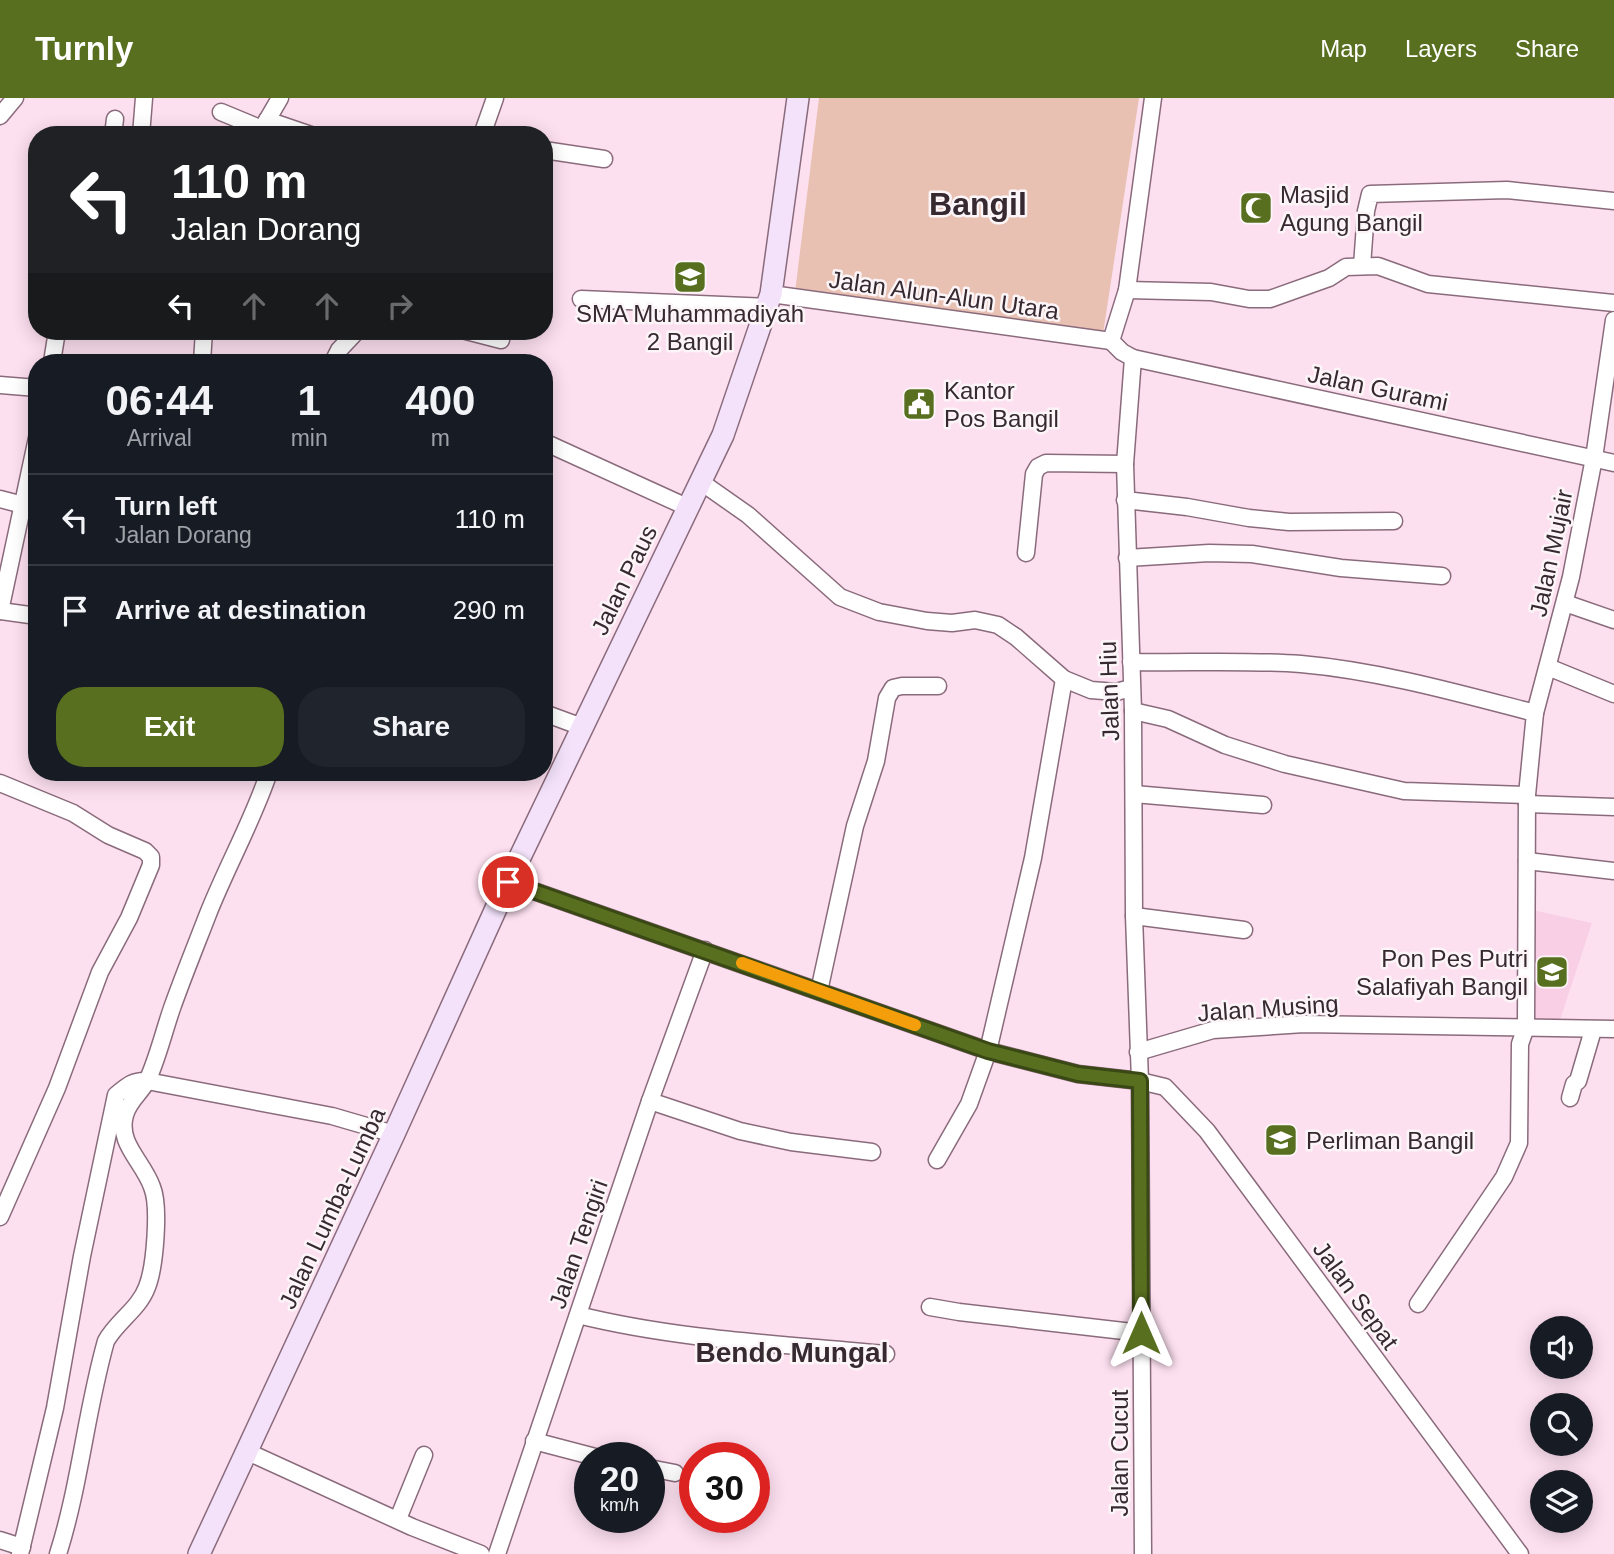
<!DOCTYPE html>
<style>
body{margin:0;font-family:Helvetica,sans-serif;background:#20242c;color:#f1f3f6;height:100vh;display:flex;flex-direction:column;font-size:26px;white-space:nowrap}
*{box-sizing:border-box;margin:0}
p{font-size:23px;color:#9ea1a6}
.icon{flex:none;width:38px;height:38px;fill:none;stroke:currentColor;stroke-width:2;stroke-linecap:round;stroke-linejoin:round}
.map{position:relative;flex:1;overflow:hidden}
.panel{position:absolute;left:28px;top:256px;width:525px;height:427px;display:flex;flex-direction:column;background:#171b24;border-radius:28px;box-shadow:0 4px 18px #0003}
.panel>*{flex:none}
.top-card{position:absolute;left:28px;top:28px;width:525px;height:214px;border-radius:28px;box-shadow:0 4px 18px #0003;background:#202124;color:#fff;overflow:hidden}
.fabs{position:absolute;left:1530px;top:1218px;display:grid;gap:14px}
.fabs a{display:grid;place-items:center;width:63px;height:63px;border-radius:50%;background:#171b24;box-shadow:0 4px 18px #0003;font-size:35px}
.speed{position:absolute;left:574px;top:1344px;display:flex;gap:14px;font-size:35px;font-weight:700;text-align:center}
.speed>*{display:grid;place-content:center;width:91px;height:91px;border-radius:50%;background:#171b24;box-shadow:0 4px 18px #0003;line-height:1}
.speed small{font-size:18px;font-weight:400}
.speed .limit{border:10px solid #d22;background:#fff;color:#111}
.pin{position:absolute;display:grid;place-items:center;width:60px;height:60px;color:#fff;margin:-30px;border:4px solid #fff;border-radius:50%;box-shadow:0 2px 7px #0007}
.me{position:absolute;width:77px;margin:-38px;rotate:0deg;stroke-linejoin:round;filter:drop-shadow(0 0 5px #0008)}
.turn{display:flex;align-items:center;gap:24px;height:147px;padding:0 28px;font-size:32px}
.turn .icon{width:91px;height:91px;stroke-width:2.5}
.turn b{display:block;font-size:49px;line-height:60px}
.lanes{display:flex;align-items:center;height:66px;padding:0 28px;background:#0003;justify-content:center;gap:35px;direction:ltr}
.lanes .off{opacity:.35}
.eta{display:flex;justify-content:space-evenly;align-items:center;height:119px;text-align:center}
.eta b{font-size:42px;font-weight:700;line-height:49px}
.action{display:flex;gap:14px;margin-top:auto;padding:14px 28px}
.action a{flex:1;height:80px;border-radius:28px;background:#596f20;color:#fff;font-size:28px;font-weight:700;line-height:80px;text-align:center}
.action a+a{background:#20242c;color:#f1f3f6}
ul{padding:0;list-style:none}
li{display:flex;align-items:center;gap:21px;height:91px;padding:0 28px;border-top:2px solid #363941}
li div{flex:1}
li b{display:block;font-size:26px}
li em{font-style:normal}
header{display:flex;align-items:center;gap:42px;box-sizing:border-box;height:98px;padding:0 35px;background:#596f20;color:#fff}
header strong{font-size:33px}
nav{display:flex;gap:38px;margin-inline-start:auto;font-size:24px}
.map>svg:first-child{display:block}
.built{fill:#f9cfe6}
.green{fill:#e8c1b3}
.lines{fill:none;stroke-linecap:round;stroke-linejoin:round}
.minor-casing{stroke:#8a6b7c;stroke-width:19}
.secondary-casing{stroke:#8a6b7c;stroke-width:24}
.minor{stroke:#fff;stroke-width:16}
.secondary{stroke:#f3e2fa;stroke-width:21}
.route-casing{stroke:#3a4815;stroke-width:18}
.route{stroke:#596f20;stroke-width:12}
.slow{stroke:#f59e0b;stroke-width:12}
.labels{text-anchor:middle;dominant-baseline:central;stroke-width:5;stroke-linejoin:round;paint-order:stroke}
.poi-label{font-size:24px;fill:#362930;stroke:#fcf5f8;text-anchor:start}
.street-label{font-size:24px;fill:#362930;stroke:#fcf5f8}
.quarter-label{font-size:28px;font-weight:bold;fill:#362930;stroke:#fcf5f8}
.district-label{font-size:32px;font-weight:bold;fill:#362930;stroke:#fcf5f8}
</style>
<header>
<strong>Turnly</strong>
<nav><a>Map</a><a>Layers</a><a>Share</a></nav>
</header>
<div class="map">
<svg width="1614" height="1456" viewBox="0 0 1614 1456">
<rect width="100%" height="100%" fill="#fde0f0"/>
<path class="built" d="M1528,811L1592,825L1560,922H1528Z"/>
<path class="green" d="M819,0H1139L1103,236L795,194Z"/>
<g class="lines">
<defs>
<g id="minor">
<path d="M221,14L262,31"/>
<path d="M0,18L15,0"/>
<path d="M267,22L311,37"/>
<path d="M262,31L280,0"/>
<path d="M113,37L115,21"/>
<path d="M141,37L144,0"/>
<path d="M482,37L495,0"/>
<path d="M544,52L604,61"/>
<path d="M1362,168L1366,113L1370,96L1507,92L1614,103"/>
<path d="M1127,192L1211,194L1249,201H1270L1329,180L1346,169L1378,168L1428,186L1614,205"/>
<path d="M771,196L1111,243"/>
<path d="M581,201L767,209"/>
<path d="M466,233L501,242"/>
<path d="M1111,243L1122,254L1133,260L1125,366L1133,613L1134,818L1140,983L1143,1456"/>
<path d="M1111,243L1127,192L1153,0"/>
<path d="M1133,260L1614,365"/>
<path d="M52,264L57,233"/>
<path d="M202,264L204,233"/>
<path d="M333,264L339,252L357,233"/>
<path d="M0,287L37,290"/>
<path d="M544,344L689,410"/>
<path d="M701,384L748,417L840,499L879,514L927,523L952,525L975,522L998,527L1016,539L1064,581L1091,592L1116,594L1131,590"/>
<path d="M0,401L23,407"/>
<path d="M1125,402L1187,409L1249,420L1289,424L1394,423"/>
<path d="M1026,455L1034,376L1038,369L1046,365L1125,366"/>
<path d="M1127,460L1209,455L1252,456L1341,470L1442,478"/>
<path d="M1565,505L1614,522"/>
<path d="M0,513L37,340"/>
<path d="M0,513L37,518"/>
<path d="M1131,564C1187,565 1245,562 1301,566C1380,573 1458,595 1535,615"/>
<path d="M1548,569L1614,596"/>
<path d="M1133,613L1168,621L1225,647L1285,666L1404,693L1527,697"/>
<path d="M544,615L582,629"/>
<path d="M0,685L73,715L108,737L145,753L151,759V767L129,820L100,874L57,990L0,1119"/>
<path d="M1134,696L1263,707"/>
<path d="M1527,706L1614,709"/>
<path d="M1527,763L1614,773"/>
<path d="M508,784L988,953L1078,976L1140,983L1165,989L1207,1033L1520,1456"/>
<path d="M1134,818L1244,832"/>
<path d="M819,893L855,728L876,663L887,600L893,590L902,588H938"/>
<path d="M1138,954L1213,932L1304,926L1614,931"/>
<path d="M1570,1000L1574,986L1578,983L1593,932"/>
<path d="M650,1003L740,1033L791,1044L872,1054"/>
<path d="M937,1062L969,1006L988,953L1033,760L1064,581"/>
<path d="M1418,1206L1504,1079L1519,1045L1520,946L1526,929L1527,697L1535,615L1571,479L1594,360L1614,222"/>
<path d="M930,1209L959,1214L1141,1235"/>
<path d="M578,1217C679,1242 783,1246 886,1256"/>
<path d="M534,1343L599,1360"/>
<path d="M248,1354L412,1429L481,1456"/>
<path d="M649,1370L675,1375"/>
<path d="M398,1421L424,1357"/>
<path d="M0,1442L22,1449"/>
<path d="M20,1456L55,1310L82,1158L116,997C127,988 133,982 147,983L332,1018L394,1036"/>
<path d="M58,1456C80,1387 86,1313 106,1243C117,1223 139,1211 147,1189C155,1169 160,1108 152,1089C143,1063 117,1046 125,1017C129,1002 142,994 148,981C158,959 164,933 172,910C183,879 196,847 208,816C227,768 253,722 269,674"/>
<path d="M497,1456L650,1003L705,852"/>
</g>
<path id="secondary" d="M199,1456L394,1036L508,784L723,337L771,196L798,0"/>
</defs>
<use href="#minor" class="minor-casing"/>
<use href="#secondary" class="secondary-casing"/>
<use href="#minor" class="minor"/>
<use href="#secondary" class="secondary"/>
</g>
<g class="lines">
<defs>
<path id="route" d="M508,784L988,953L1078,976L1140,983L1141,1235"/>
</defs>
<use href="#route" class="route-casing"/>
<use href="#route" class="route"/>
<path class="slow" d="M742,865L915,927"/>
</g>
<defs>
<symbol id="mosque-square" viewBox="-11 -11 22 22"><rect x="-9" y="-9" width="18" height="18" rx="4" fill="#596f20" stroke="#fcf5f8"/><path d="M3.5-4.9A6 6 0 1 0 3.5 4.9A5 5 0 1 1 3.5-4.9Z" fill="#fff"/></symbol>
<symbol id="school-square" viewBox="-11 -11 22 22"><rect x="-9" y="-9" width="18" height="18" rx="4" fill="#596f20" stroke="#fcf5f8"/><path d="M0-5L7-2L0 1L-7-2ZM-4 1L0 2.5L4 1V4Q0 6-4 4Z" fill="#fff"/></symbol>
<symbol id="civic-square" viewBox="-11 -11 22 22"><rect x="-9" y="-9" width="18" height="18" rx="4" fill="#596f20" stroke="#fcf5f8"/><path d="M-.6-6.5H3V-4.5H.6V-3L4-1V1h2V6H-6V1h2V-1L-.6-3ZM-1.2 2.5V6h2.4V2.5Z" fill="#fff"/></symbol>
</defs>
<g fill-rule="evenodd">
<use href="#mosque-square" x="1237" y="91" width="38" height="38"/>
<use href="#school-square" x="671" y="160" width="38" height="38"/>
<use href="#civic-square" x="900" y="287" width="38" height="38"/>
<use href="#school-square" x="1533" y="855" width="38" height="38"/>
<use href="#school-square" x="1262" y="1023" width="38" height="38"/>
</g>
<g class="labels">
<g class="poi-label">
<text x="1280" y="96">Masjid<tspan x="1280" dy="28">Agung Bangil</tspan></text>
<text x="690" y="215" text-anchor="middle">SMA Muhammadiyah<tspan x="690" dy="28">2 Bangil</tspan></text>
<text x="944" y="292">Kantor<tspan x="944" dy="28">Pos Bangil</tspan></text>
<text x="1528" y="860" text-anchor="end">Pon Pes Putri<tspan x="1528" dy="28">Salafiyah Bangil</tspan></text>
<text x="1306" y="1042">Perliman Bangil</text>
</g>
<g class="street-label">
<text transform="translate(944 197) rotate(8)">Jalan Alun-Alun Utara</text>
<text transform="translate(1378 290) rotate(12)">Jalan Gurami</text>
<text transform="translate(1551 455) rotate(-78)">Jalan Mujair</text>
<text transform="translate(624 482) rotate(-64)">Jalan Paus</text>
<text transform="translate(1109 593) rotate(-92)">Jalan Hiu</text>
<text transform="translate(1268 910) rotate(-4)">Jalan Musing</text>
<text transform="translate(332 1110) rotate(-65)">Jalan Lumba-Lumba</text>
<text transform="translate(578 1146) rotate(-71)">Jalan Tengiri</text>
<text transform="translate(1356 1197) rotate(54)">Jalan Sepat</text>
<text transform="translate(1119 1355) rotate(-90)">Jalan Cucut</text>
</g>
<g class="quarter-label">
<text x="792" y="1254">Bendo Mungal</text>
</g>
<g class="district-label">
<text x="978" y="106">Bangil</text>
</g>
</g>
</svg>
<div class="fabs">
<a><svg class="icon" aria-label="sound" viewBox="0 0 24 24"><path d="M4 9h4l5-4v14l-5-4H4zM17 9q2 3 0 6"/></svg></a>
<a><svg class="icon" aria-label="search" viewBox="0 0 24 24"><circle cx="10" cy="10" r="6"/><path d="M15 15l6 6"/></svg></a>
<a><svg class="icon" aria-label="layers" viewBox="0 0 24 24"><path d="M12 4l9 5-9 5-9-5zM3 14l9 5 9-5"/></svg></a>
</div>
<div class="speed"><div>20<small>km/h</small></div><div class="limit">30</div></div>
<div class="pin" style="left:508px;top:784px;background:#d93025"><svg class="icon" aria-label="arrive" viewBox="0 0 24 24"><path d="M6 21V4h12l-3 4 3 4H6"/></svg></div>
<svg class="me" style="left:1141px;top:1235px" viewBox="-20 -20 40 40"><path d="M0-17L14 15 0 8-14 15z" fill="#596f20" stroke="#fff" stroke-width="4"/></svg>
<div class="top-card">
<div class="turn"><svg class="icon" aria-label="left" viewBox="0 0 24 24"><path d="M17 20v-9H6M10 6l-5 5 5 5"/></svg><div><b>110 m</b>Jalan Dorang</div></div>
<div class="lanes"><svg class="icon" aria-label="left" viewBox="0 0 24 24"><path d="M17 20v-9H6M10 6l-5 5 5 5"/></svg><svg class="icon off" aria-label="ahead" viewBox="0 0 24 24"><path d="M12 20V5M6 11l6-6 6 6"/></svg><svg class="icon off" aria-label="ahead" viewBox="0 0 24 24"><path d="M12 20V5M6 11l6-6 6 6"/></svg><svg class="icon off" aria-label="right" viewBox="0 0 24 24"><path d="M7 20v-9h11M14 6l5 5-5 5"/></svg></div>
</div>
<section class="panel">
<div class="eta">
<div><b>06:44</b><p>Arrival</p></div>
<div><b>1</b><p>min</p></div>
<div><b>400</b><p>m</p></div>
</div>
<ul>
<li><svg class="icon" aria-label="left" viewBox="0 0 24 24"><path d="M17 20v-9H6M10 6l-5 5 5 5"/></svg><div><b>Turn left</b><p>Jalan Dorang</p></div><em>110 m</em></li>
<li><svg class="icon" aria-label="arrive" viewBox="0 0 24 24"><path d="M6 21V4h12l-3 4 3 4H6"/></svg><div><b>Arrive at destination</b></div><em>290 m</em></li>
</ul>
<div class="action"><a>Exit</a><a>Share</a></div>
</section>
</div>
